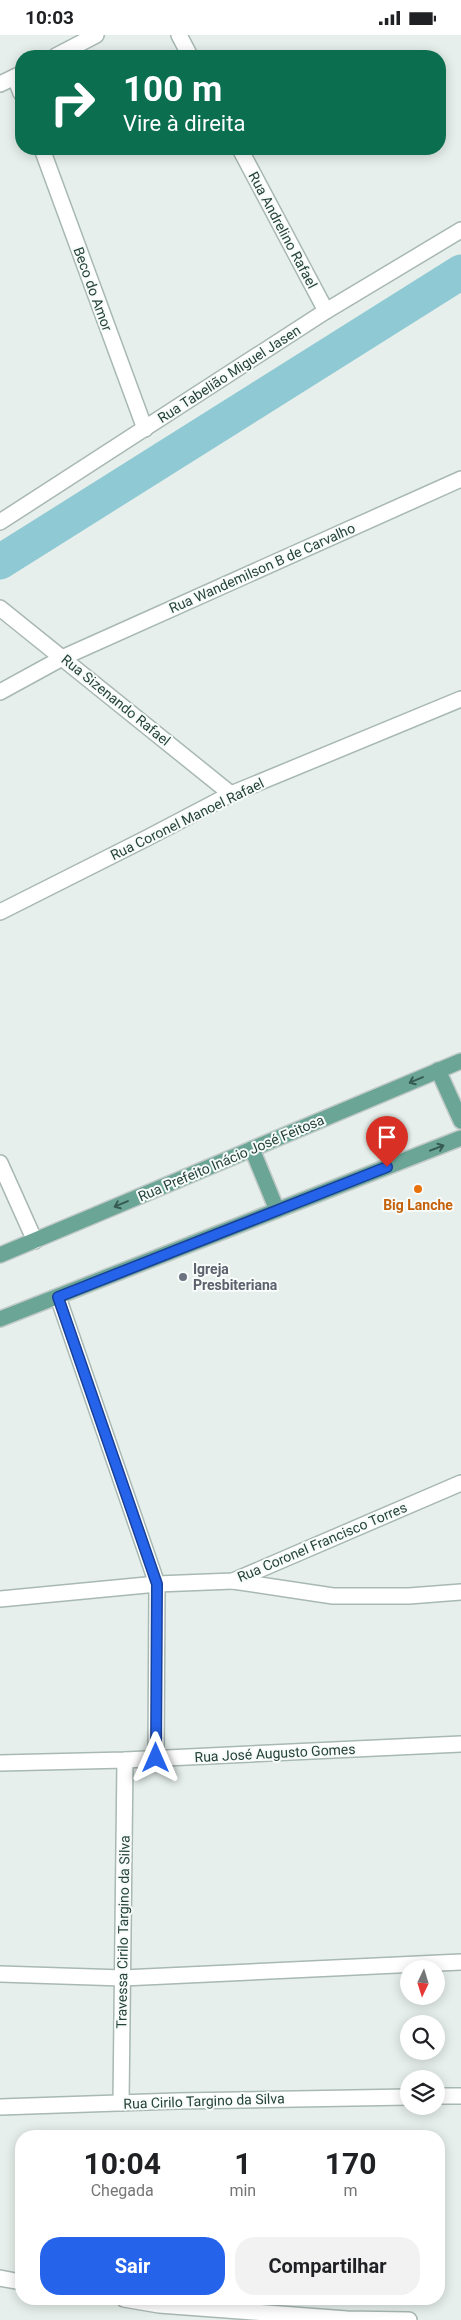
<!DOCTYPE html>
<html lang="pt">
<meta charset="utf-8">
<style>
body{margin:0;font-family:Roboto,sans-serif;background:#f2f2f2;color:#202124;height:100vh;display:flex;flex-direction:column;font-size:19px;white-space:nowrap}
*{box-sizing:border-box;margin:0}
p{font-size:16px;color:#757577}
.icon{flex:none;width:28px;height:28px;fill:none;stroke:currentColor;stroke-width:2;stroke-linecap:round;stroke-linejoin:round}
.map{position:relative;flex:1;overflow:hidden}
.details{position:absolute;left:15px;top:2095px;width:430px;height:175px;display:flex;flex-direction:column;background:#fff;border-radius:20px;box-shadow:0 2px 12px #0003}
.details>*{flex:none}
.top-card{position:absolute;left:15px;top:15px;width:431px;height:105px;border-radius:20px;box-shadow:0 2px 12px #0003;background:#0b6e4f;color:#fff;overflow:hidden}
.needle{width:32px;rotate:184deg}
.buttons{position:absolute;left:400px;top:1925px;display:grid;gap:10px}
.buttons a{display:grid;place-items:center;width:45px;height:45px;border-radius:50%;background:#fff;box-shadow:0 2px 12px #0003;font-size:25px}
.pin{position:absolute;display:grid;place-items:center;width:42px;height:42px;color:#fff;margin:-51px -21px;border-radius:50% 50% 50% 0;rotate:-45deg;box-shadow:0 0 5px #0007}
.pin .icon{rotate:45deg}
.me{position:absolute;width:55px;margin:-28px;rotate:0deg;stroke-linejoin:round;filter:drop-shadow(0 0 4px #0008)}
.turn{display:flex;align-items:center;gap:18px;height:105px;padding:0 25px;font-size:22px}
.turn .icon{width:65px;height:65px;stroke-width:2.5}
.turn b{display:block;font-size:35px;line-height:42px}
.eta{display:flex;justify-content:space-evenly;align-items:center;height:85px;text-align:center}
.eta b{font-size:30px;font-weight:700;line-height:35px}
.button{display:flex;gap:10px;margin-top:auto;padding:10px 25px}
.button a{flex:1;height:58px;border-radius:20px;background:#2563eb;color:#fff;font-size:20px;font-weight:700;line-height:58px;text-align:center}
.button a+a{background:#f2f2f2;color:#202124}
.status{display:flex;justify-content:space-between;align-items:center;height:35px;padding:0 25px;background:#fff;direction:ltr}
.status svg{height:14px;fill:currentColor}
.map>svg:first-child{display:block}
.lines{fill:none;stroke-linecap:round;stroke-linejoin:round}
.canal{stroke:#8ec9d4;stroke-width:35}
.minor-casing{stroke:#a8b8b2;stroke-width:18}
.major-casing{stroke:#c2cac8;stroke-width:18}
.minor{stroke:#fff;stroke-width:15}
.major{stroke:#6aa596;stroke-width:15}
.oneway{stroke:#365b51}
.route-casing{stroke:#184099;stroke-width:12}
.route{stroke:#2563eb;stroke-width:9}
.food-dot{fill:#e8710a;stroke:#f7fbf9;stroke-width:2}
.worship-dot{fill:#6b7280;stroke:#f7fbf9;stroke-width:2}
.labels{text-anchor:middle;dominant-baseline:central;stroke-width:4;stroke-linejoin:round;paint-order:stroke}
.street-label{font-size:14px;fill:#24423a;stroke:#f7fbf9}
.food-label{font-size:14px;font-weight:bold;fill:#c56008;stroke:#f7fbf9}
.worship-label{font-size:14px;font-weight:bold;fill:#5b616d;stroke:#f7fbf9;text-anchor:start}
</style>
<div class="status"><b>10:03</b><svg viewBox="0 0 49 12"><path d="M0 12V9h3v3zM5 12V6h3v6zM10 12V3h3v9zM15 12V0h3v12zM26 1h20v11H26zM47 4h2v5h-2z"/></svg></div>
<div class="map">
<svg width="461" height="2285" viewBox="0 0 461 2285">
<rect width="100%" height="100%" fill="#e6efeb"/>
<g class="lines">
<path class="canal" d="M0,527L461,237"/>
<defs>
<g id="minor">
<path d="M179,0L190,21"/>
<path d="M56,21L96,0"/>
<path d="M15,42L21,58"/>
<path d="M0,49L21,39"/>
<path d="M42,114L145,394"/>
<path d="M240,114L326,276"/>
<path d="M0,487L326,276L461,195"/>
<path d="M0,573L231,759"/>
<path d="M0,657L64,622L461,444"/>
<path d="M0,877L147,803L231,759L461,664"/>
<path d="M0,1128L35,1206"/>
<path d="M58,1262L157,1549L156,1723"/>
<path d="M233,1546L333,1561H409L461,1557"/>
<path d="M0,1564L157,1549L233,1546L461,1448"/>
<path d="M0,1728L125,1725L461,1709"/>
<path d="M0,1939L123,1943L461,1927"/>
<path d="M436,2061H461"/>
<path d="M121,2068L125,1725"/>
<path d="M0,2072L177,2066L409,2062"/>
<path d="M0,2243L21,2247"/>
<path d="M124,2264L159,2270L347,2284L409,2285"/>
</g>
<g id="major">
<path d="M438,1035L461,1086"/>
<path d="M252,1114L277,1175"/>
<path d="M0,1220L461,1026"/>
<path d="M0,1284L461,1103"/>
</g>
</defs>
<use href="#minor" class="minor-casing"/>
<use href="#major" class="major-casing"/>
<use href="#minor" class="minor"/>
<use href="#major" class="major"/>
</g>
<defs><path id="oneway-shaft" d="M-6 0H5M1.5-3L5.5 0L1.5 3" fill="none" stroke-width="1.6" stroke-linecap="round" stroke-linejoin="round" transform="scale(1.25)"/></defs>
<g class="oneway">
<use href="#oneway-shaft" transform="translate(416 1045) rotate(157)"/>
<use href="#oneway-shaft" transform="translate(437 1113) rotate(-21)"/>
<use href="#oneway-shaft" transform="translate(121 1169) rotate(157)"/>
</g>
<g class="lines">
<defs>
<path id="route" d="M156,1723L157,1549L58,1262L387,1132"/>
</defs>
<use href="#route" class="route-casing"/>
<use href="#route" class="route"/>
</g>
<circle class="food-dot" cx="418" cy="1154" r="5"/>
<circle class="worship-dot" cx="183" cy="1242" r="5"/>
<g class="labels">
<g class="street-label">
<text transform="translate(283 195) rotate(62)">Rua Andrelino Rafael</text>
<text transform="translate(93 254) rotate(70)">Beco do Amor</text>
<text transform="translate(229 339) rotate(-33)">Rua Tabelião Miguel Jasen</text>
<text transform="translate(262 533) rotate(-24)">Rua Wandemilson B de Carvalho</text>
<text transform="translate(116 665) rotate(39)">Rua Sizenando Rafael</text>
<text transform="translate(187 784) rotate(-26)">Rua Coronel Manoel Rafael</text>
<text transform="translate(231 1123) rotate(-23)">Rua Prefeito Inácio José Feitosa</text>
<text transform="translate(322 1507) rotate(-23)">Rua Coronel Francisco Torres</text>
<text transform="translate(275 1718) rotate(-3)">Rua José Augusto Gomes</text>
<text transform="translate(123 1897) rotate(-89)">Travessa Cirilo Targino da Silva</text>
<text transform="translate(204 2066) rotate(-2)">Rua Cirilo Targino da Silva</text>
</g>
<g class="food-label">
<text x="418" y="1170">Big Lanche</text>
</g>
<g class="worship-label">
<text x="193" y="1234">Igreja<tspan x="193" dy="16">Presbiteriana</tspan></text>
</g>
</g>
</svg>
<div class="buttons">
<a><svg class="needle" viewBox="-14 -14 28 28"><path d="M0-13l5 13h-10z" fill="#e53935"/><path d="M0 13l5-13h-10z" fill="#757577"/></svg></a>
<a><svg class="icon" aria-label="search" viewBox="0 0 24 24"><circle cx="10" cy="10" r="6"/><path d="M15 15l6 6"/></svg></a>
<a><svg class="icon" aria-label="layers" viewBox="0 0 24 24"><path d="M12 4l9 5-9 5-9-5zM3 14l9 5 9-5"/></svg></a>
</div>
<div class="pin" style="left:387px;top:1132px;background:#d93025"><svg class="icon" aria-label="arrive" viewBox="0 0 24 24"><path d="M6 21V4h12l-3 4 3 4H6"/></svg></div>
<svg class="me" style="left:156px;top:1723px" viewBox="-20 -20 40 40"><path d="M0-17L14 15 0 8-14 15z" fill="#2563eb" stroke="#fff" stroke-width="4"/></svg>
<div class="top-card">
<div class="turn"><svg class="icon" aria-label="right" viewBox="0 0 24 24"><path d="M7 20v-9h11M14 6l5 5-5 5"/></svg><div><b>100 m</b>Vire à direita</div></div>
</div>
<section class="details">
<div class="eta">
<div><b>10:04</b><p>Chegada</p></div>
<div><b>1</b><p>min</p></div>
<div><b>170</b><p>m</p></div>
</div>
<div class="button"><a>Sair</a><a>Compartilhar</a></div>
</section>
</div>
